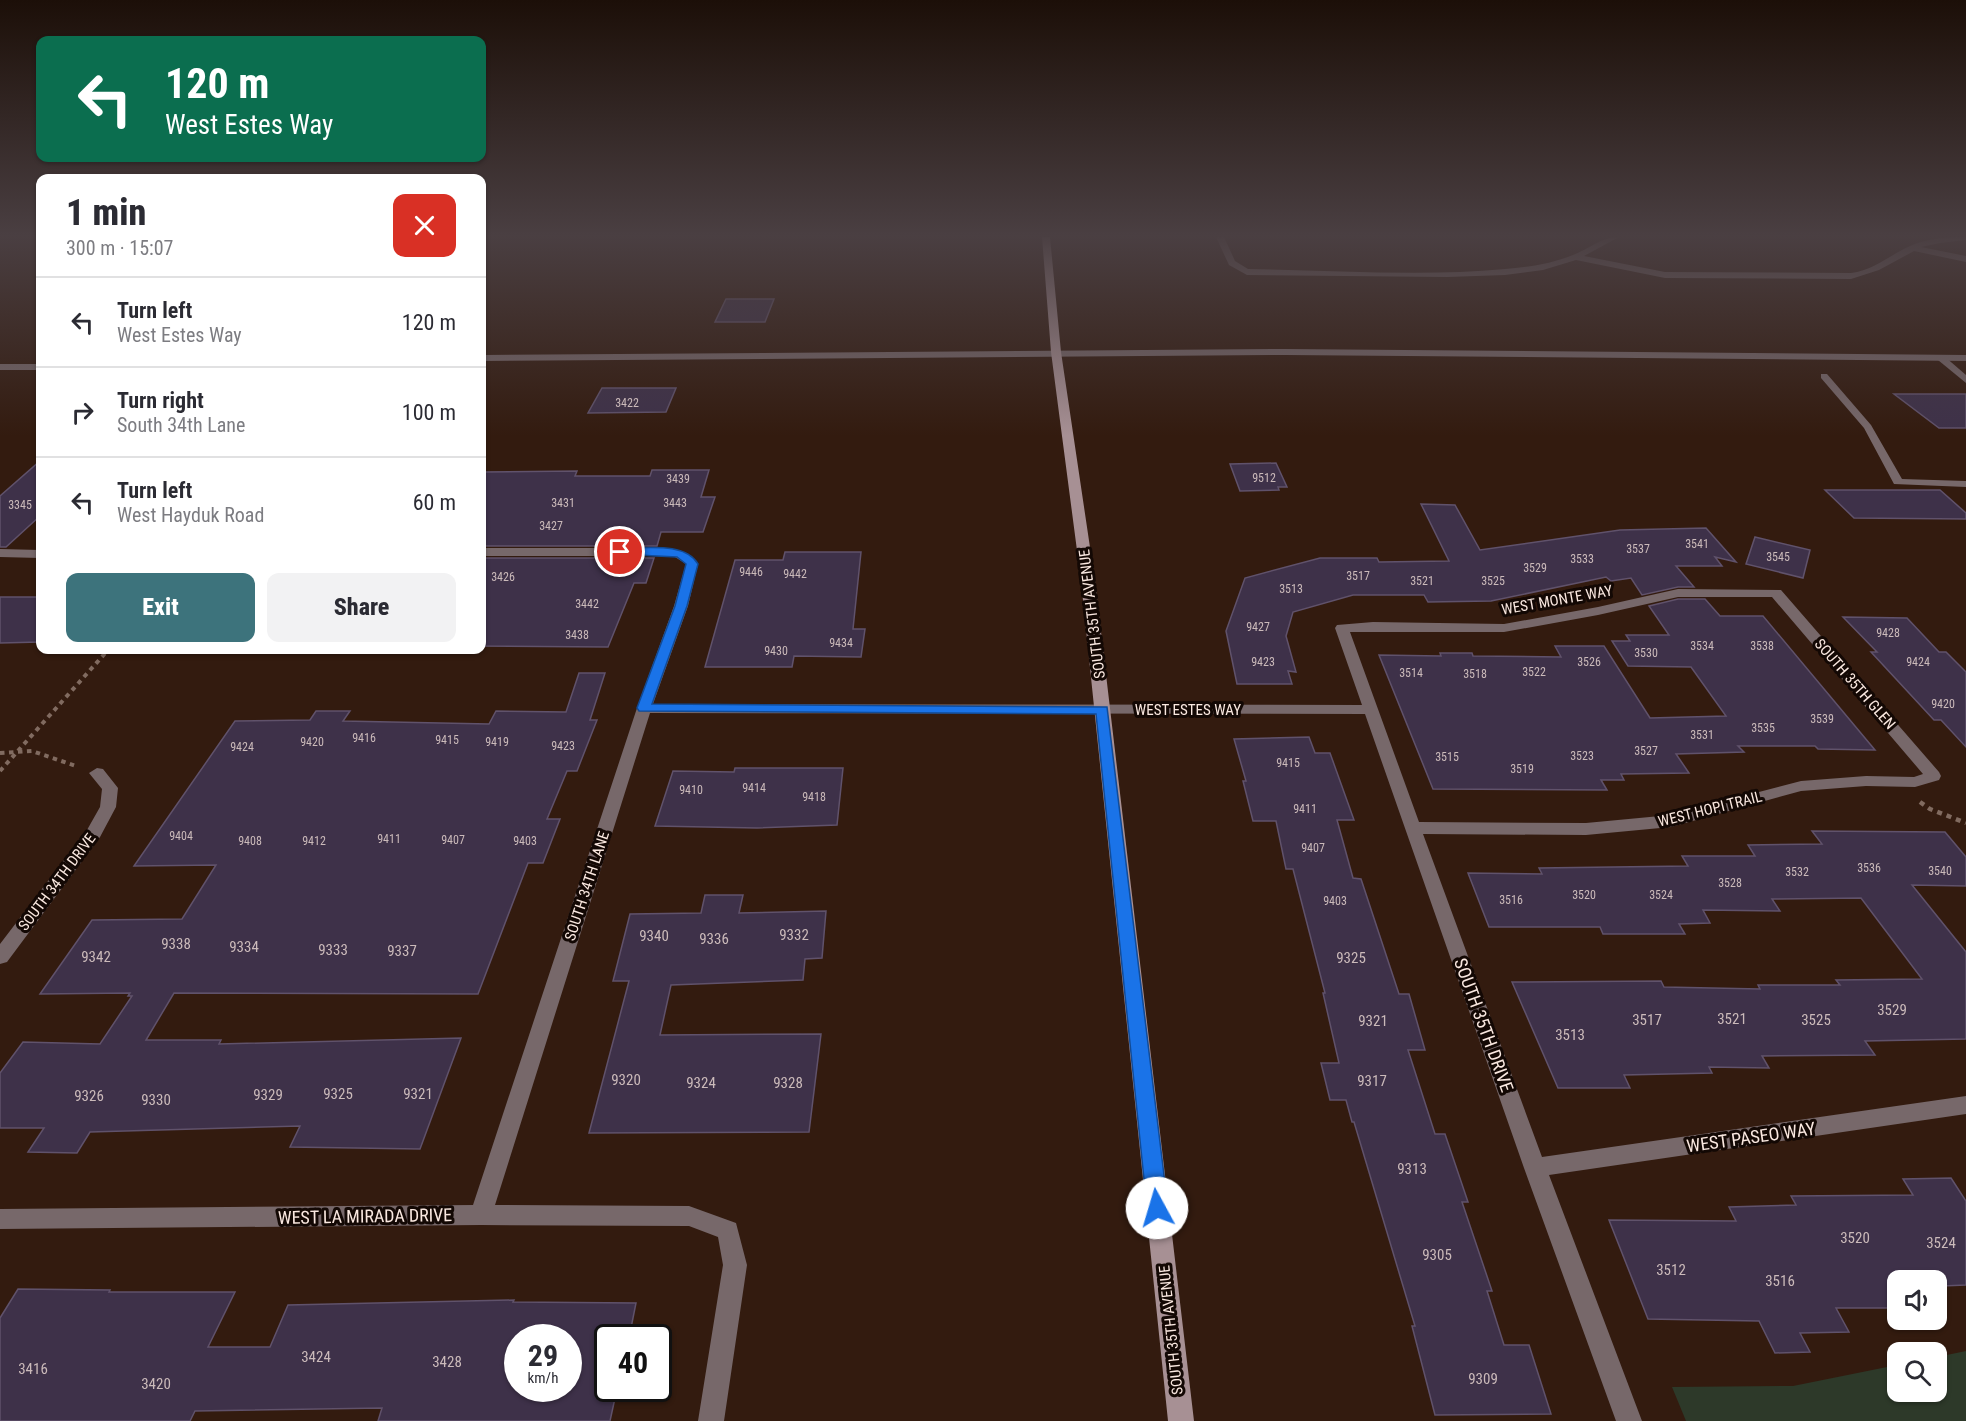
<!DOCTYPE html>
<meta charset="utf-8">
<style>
body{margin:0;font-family:"Roboto Condensed",sans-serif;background:#f2f2f3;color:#2b2b33;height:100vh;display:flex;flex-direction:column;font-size:22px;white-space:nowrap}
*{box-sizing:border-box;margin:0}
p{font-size:20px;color:#7c7c81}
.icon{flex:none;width:33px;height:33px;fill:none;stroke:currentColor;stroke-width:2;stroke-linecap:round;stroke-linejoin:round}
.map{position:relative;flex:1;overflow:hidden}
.panel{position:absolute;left:36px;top:174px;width:450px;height:480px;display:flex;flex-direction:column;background:#fff;border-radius:12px;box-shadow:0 2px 4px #0004}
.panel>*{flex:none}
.top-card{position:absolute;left:36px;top:36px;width:450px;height:126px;border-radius:12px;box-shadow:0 2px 4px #0004;background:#0b6e4f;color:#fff;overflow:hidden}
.controls{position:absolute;left:1887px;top:1270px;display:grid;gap:12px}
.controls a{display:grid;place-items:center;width:60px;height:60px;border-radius:12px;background:#fff;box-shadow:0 2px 4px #0004;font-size:30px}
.speed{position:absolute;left:504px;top:1324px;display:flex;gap:12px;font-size:30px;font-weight:700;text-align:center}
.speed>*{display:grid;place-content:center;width:78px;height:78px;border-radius:50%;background:#fff;box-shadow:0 2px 4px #0004;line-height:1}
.speed small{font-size:15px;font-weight:400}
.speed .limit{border:3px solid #111;border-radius:9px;background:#fff;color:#111}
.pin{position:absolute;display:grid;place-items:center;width:51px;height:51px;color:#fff;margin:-26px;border:3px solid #fff;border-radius:50%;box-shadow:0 2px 6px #0007}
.me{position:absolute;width:66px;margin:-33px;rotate:354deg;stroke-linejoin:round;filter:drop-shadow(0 0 4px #0008)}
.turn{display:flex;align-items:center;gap:21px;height:126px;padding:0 30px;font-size:27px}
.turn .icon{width:78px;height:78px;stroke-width:2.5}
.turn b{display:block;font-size:42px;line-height:51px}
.round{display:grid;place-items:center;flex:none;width:63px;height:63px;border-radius:12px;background:#f2f2f3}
.head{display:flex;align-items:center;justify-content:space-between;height:102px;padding:0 30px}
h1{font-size:36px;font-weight:800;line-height:45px}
.primary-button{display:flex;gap:12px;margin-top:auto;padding:12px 30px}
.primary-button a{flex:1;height:69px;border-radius:12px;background:#3d737c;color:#fff;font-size:24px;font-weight:800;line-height:69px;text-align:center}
.primary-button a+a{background:#f2f2f3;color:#2b2b33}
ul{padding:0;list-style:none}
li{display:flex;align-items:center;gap:18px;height:90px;padding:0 30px;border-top:2px solid #e1e1e2}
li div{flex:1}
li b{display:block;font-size:22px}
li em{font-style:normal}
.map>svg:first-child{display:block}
.green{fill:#2d3929}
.building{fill:#3e3149;stroke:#60526b;stroke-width:1.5;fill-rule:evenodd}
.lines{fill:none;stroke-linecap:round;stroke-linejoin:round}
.path-far1{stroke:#816b60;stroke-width:4;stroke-dasharray:4.5 4.5;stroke-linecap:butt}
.path{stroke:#816b60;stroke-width:4.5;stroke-dasharray:5 5;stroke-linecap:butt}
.lane{fill:#77686a;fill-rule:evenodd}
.street{fill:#77686a;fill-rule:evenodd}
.secondary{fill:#a79094;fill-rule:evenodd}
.route{fill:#1a73e8;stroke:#114b97;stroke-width:1.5}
.labels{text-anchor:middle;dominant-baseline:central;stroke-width:6;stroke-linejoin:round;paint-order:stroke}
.number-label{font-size:12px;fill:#cbbaba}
.street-label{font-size:15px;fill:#fae8e0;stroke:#130804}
.near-number-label{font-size:15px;fill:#cbbaba}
.near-street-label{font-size:18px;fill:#fae8e0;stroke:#130804}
</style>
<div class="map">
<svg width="1966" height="1421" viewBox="0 0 1966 1421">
<rect width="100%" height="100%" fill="#331b0f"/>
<path class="green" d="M1966,1351V1421H1686L1672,1387L1793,1386L1897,1365L1898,1392H1936L1937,1357Z"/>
<g class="building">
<path d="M726,299H774L765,322H715Z"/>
<path d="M602,388H676L666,412L588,413Z"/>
<path d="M1894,394H1966V428H1939Z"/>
<path d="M40,461V516L6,547H0V496Z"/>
<path d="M1276,463L1287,487H1278L1279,490L1240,491L1230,464Z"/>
<path d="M652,470H709L701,497H715L703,532H661L657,546H482V472L577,471L575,476H650Z"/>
<path d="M1825,490H1940L1966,513V519L1854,518Z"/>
<path d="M1421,504L1455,505L1480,550L1620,530L1706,528L1736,562L1715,557L1722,566H1676L1694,587H1678L1642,595L1631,578L1611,581L1606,577L1491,601L1428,602L1424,595H1353L1293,612L1286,636L1296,672L1288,671L1292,684H1237L1226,631L1245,578L1320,558H1377L1379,562L1449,561Z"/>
<path d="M1755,537L1810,550L1803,578L1746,564Z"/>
<path d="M785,552H861L853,629H865L861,657L794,656L792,667H705L735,560H783Z"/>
<path d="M482,558H654L646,583H634L608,647L482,646Z"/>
<path d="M0,597H40V642L0,643Z"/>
<path d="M1678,599H1705L1720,616H1763L1875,750L1818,749L1815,746H1738L1744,752L1676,754L1689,773L1621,774L1624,780H1601L1607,790L1433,789L1379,655L1441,656L1440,653H1472L1473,656L1561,657L1555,646H1604L1650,718L1726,716L1691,667L1628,666L1612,641H1630L1626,635H1669L1649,606Z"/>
<path d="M1843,617L1907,618L1939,652H1946L1966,672V747L1941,720H1934L1871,652H1877Z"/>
<path d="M579,673H605L590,720H597L577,771H567L547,819H560L543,863H528L478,994L174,993L146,1040H221L219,1044L461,1038L420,1149L290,1147L300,1126L90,1132L77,1153L28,1152L44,1128H0V1073L23,1042L100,1044L132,996H128L130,993L40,994L92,920L182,919L216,865L134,866L235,721L310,720L316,711H350L343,721L489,724L496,711L566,712Z"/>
<path d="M1309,737L1315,753H1330L1354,820H1337L1353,878L1361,879L1399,994H1409L1425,1050H1408L1435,1134H1445L1468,1202H1462L1492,1291H1487L1504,1345H1529L1551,1414L1435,1415L1412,1326H1415L1354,1122H1352L1346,1100H1330L1321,1063H1339L1323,993H1325L1293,869H1286L1276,821H1253L1243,781H1246L1234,739Z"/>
<path d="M735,768H843L837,825L757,828L655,826L673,771L734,772Z"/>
<path d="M1812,831L1945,832L1966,857V886L1912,885L1966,952V1039L1865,1041L1875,1055L1762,1056L1769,1068L1709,1067L1712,1073L1624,1075L1630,1088H1558L1512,982L1661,981L1664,987L1760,989L1758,985H1840L1836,980L1922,979L1861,898L1772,899L1780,911L1703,910L1710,923L1679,924L1685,934H1603L1600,927H1489L1468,873L1542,874L1539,868L1688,866L1682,856H1755L1748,845L1822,844Z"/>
<path d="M705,895H743L739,913L826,911L822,958L805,959L803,980L671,985L660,1035L821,1034L809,1132L589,1133L629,981H613L630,914L701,913Z"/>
<path d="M1951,1178L1966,1201V1285L1942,1286L1939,1281H1898V1308H1836L1849,1332L1800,1333L1810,1352L1775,1353L1759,1321L1648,1319L1609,1220L1736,1221L1729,1207L1796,1205L1791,1196L1913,1195L1903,1179Z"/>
<path d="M18,1289L110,1290L109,1292H235L208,1347H270L288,1305L514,1300L513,1302L636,1303L629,1338H608V1389H617L610,1421H378L382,1408L195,1411L190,1421H0V1318ZM518,1338H568V1389H518Z"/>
</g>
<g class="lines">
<g class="path-far1">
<path d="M0,753L32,751L76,766"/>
<path d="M0,771L108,650"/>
</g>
<path class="path" d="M1920,802L1930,809L1966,823"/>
<g class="lane">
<path d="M1938,356H1944L1966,375V383L1938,360Z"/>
<path d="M1821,374H1827L1871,425L1902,479L1966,481V487L1894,484L1864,428L1821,378Z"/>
</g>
<g class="street">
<path d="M1216,237H1224L1235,261L1248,269C1333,270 1421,277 1505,269C1528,267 1551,264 1573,255C1589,249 1601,237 1619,237L1584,256L1665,272L1851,273C1874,270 1890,255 1910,246C1928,238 1947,237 1966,237V240L1940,243L1921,247L1966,256V262L1914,251L1879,270L1851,279L1665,278L1576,260L1543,270L1505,275L1447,277L1247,275L1229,265Z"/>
<path d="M1286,349L1966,355V361L1286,355L482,361V355Z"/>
<rect x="0" y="364" width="40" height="6"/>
<path d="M482,548H662C677,549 689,551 698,564L688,606L653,704L1362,705L1335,628L1337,625L1373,622L1504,624L1598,607L1678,589L1781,590L1939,772L1941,776L1939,780L1915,787L1866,786L1801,791L1671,827L1586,835L1423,834L1542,1157L1966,1096V1114L1549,1175L1642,1421H1616L1524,1168L1365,714L650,713L495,1205L689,1206L736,1223L747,1265L724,1421H698L723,1265L718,1237L689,1226L481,1225L0,1229V1209L473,1205L637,708L674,606L686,564L675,557L662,556H482ZM1678,597H1772L1923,774L1914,777L1866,776L1801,781L1671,815L1586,823L1419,822L1350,632H1504L1598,615Z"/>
<path d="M0,549L40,550V558L0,557Z"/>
<path d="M97,768L103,769L118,788L116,807L100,837L7,962L0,964V944L87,830L100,807L102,789L89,773Z"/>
</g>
<path class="secondary" d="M1042,237H1050L1061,352L1095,581L1194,1421H1168L1081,581L1051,352Z"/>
</g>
<linearGradient id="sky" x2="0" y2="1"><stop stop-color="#1c0f08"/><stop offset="0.54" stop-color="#4a3f42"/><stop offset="1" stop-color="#4a3f42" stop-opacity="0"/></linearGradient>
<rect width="1966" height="436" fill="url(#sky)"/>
<path class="route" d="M620,548C644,549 684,541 698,564L687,606L652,704L1107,707L1168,1208L1165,1214L1157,1217L1150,1214L1147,1208L1096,714L639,711L637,708L675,606L686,564L677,557L616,554L614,552Z"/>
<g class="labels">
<g class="number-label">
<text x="627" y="403">3422</text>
<text x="1264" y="478">9512</text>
<text x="678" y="479">3439</text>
<text x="563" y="503">3431</text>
<text x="675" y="503">3443</text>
<text x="20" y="505">3345</text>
<text x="551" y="526">3427</text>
<text x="1697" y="544">3541</text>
<text x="1638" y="549">3537</text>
<text x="1778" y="557">3545</text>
<text x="1582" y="559">3533</text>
<text x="1535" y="568">3529</text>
<text x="751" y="572">9446</text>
<text x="795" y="574">9442</text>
<text x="1358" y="576">3517</text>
<text x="503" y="577">3426</text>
<text x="1422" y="581">3521</text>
<text x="1493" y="581">3525</text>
<text x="1291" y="589">3513</text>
<text x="587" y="604">3442</text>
<text x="1258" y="627">9427</text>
<text x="1888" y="633">9428</text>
<text x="577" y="635">3438</text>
<text x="841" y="643">9434</text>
<text x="1702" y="646">3534</text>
<text x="1762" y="646">3538</text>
<text x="776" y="651">9430</text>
<text x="1646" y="653">3530</text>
<text x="1263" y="662">9423</text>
<text x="1589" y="662">3526</text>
<text x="1918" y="662">9424</text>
<text x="1534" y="672">3522</text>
<text x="1411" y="673">3514</text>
<text x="1475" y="674">3518</text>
<text x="1943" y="704">9420</text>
<text x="1822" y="719">3539</text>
<text x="1763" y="728">3535</text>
<text x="1702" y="735">3531</text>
<text x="364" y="738">9416</text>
<text x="447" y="740">9415</text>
<text x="312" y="742">9420</text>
<text x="497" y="742">9419</text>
<text x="563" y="746">9423</text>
<text x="242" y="747">9424</text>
<text x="1646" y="751">3527</text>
<text x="1582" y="756">3523</text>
<text x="1447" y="757">3515</text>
<text x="1288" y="763">9415</text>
<text x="1522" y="769">3519</text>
<text x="754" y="788">9414</text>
<text x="691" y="790">9410</text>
<text x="814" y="797">9418</text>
<text x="1305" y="809">9411</text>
<text x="181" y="836">9404</text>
<text x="389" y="839">9411</text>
<text x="453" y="840">9407</text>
<text x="250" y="841">9408</text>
<text x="314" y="841">9412</text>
<text x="525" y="841">9403</text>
<text x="1313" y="848">9407</text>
<text x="1869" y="868">3536</text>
<text x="1940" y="871">3540</text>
<text x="1797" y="872">3532</text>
<text x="1730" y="883">3528</text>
<text x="1584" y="895">3520</text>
<text x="1661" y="895">3524</text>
<text x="1511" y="900">3516</text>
<text x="1335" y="901">9403</text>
</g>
<g class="street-label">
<text transform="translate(1557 600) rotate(-10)">WEST MONTE WAY</text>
<text transform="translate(1092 614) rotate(-97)">SOUTH 35TH AVENUE</text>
<text transform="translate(1855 684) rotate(49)">SOUTH 35TH GLEN</text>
<text x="1188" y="710">WEST ESTES WAY</text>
<text transform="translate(1710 809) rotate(-14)">WEST HOPI TRAIL</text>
<text transform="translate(57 882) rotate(-53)">SOUTH 34TH DRIVE</text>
<text transform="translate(587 886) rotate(-72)">SOUTH 34TH LANE</text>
<text transform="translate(1171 1330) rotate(-96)">SOUTH 35TH AVENUE</text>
</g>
<g class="near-number-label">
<text x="794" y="935">9332</text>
<text x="654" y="936">9340</text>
<text x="714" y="939">9336</text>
<text x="176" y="944">9338</text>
<text x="244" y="947">9334</text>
<text x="333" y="950">9333</text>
<text x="402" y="951">9337</text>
<text x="96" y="957">9342</text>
<text x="1351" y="958">9325</text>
<text x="1892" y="1010">3529</text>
<text x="1732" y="1019">3521</text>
<text x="1647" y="1020">3517</text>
<text x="1816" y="1020">3525</text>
<text x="1373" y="1021">9321</text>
<text x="1570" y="1035">3513</text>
<text x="626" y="1080">9320</text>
<text x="1372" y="1081">9317</text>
<text x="701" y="1083">9324</text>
<text x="788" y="1083">9328</text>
<text x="338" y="1094">9325</text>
<text x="418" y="1094">9321</text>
<text x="268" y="1095">9329</text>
<text x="89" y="1096">9326</text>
<text x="156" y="1100">9330</text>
<text x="1412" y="1169">9313</text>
<text x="1855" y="1238">3520</text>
<text x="1941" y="1243">3524</text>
<text x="1437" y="1255">9305</text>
<text x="1671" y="1270">3512</text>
<text x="1780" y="1281">3516</text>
<text x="316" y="1357">3424</text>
<text x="447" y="1362">3428</text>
<text x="33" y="1369">3416</text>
<text x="1483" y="1379">9309</text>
<text x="156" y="1384">3420</text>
</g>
<g class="near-street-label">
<text transform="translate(1484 1025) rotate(70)">SOUTH 35TH DRIVE</text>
<text transform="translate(1751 1137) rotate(-8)">WEST PASEO WAY</text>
<text transform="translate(365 1216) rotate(-1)">WEST LA MIRADA DRIVE</text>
</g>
</g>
</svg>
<div class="controls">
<a><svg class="icon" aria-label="sound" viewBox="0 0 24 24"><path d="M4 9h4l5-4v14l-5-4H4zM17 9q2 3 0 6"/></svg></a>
<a><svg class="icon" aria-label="search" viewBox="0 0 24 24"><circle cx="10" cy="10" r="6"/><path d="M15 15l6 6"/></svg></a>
</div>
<div class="speed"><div>29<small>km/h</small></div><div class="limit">40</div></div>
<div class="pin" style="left:620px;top:552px;background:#d93025"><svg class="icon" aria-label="arrive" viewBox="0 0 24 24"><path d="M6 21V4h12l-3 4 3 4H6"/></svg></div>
<svg class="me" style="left:1157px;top:1208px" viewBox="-20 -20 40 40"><circle r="19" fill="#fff"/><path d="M0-13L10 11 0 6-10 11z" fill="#1a73e8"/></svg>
<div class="top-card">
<div class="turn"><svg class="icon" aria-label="left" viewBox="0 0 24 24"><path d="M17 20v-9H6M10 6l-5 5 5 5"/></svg><div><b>120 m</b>West Estes Way</div></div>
</div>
<section class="panel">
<div class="head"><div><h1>1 min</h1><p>300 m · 15:07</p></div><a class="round" style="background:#d93025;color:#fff"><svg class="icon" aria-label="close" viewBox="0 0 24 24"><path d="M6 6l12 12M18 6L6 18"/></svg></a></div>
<ul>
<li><svg class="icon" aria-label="left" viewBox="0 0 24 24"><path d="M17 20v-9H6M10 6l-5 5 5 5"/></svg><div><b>Turn left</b><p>West Estes Way</p></div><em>120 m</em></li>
<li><svg class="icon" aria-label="right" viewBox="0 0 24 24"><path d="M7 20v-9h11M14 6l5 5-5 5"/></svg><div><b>Turn right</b><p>South 34th Lane</p></div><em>100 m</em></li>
<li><svg class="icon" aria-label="left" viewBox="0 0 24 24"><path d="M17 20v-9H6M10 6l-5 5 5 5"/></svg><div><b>Turn left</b><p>West Hayduk Road</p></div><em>60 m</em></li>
</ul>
<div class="primary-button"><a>Exit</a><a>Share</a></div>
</section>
</div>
